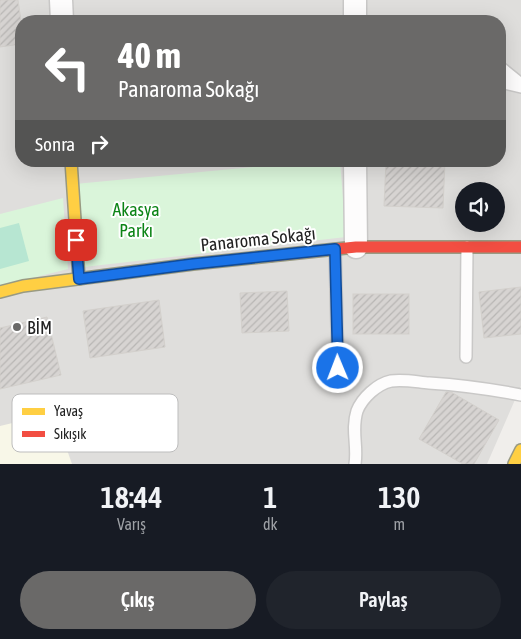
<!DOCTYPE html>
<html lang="tr">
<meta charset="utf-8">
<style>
body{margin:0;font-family:"Asap Condensed",sans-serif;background:#20242c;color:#f1f3f6;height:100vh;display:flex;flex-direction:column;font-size:19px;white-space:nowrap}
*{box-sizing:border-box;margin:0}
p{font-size:16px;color:#9ea1a6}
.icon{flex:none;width:28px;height:28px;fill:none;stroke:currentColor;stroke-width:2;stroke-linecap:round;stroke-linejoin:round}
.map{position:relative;height:464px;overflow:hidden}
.side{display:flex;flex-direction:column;background:#171b24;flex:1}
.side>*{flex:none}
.hud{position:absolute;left:15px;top:15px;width:491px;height:152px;border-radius:20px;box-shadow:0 5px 20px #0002;background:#6a6968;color:#fff;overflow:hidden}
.fabs{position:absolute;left:455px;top:182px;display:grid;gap:10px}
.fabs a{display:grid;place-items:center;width:50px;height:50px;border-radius:50%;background:#171b24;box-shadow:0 5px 20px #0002;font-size:25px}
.pin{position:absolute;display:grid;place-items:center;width:42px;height:42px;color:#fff;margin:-21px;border-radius:10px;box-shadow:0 2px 8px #0006}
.me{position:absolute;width:55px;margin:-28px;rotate:359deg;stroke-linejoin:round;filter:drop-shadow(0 0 4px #0008)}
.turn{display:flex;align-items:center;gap:18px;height:105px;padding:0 20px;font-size:22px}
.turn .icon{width:65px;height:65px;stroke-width:2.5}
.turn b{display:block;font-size:35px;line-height:42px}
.then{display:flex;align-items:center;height:48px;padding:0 20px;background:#0003;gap:10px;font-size:19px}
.eta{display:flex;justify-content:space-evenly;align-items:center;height:85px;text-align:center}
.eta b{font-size:30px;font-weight:600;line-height:35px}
.button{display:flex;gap:10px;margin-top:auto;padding:10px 20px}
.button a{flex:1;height:58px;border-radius:30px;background:#6a6968;color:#fff;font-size:20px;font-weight:600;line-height:58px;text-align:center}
.button a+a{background:#20242c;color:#f1f3f6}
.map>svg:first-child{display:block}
.residential{fill:#dfdedc;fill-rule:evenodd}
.education{fill:#f8f7e8}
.park{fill:#daf5da}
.pitch{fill:#b7e6d2}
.building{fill:url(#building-hatch);stroke:#d3d0cc}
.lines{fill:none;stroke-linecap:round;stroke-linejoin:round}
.lane-casing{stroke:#c9c8c7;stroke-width:14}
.street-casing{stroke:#c9c8c7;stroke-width:25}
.slow-casing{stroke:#999a82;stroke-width:14}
.jam-casing{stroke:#999a82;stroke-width:14}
.lane{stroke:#fdfcfc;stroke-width:11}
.street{stroke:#fdfcfc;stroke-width:22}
.slow{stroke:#ffcf43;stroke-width:11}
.jam{stroke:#f24e42;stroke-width:11}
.route-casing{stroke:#114b97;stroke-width:12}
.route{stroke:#1a73e8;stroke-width:9}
.poi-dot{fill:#6a6968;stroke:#fff;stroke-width:2}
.labels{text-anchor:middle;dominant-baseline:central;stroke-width:4;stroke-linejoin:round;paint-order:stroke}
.park-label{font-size:18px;fill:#0c8416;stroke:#fff}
.street-label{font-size:18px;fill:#222;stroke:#fff}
.poi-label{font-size:18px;fill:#222;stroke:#fff;text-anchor:start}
.key{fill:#fff;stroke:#bdbdbd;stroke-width:1}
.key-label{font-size:14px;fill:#222}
</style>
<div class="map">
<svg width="521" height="464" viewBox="0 0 521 464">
<defs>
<pattern id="building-hatch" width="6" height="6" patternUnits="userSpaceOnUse" patternTransform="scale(1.25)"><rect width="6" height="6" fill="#d7d4d2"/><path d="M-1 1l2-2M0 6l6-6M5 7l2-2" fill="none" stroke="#b8b6b4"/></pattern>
</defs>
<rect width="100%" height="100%" fill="#f0eeeb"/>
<path class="residential" d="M0,0H521V386L487,464H0ZM21,21H500V161H21ZM464,191H496V224H464Z"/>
<path class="education" d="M54,413L72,464H0V426Z"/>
<g class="park">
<path d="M317,161H340L346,237L84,267L75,184Z"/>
<path d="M63,198L68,269L0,286V214Z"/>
</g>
<path class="pitch" d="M19,223L29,261L0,269V228Z"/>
<g class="building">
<path d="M0,0H18L21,21V44L0,47Z"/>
<path d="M386,161H445L443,208L384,206Z"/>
<path d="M521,287V334L484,338L479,292Z"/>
<path d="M287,291L289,331L242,333L240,293Z"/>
<rect x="353" y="294" width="56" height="40"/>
<path d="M159,300L165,347L90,358L83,311Z"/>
<path d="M47,317L61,375L0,389V328Z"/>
<path d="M446,392H451L499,420L474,464H463L419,439Z"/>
</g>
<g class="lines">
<defs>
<g id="lane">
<path d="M500,67L521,84"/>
<path d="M500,82L521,87"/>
<path d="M335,249L338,368"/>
<path d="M466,357L467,247"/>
<path d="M355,464C358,446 351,430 357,411C362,398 377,384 391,381C403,379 417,382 429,383C460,385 490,389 521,395"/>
</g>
<g id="street">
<path d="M61,0L62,21"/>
<path d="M355,21V0"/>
<path d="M355,161L356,247"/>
</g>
<g id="slow">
<path d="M71,161L79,279"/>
<path d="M0,292L23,286L193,264L270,256"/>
<path d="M514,464L521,450"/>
</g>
<path id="jam" d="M270,256L356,247H521"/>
</defs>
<use href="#lane" class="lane-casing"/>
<use href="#street" class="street-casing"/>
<use href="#slow" class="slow-casing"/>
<use href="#jam" class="jam-casing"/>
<use href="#lane" class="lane"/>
<use href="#street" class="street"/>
<use href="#slow" class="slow"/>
<use href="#jam" class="jam"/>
</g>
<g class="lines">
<defs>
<path id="route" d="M76,240L79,279L193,264L335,249L338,368"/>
</defs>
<use href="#route" class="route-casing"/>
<use href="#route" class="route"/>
</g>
<circle class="poi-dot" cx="17" cy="327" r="5"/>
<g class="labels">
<g class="park-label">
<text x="136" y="209">Akasya<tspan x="136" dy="21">Parkı</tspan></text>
</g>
<g class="street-label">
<text transform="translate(258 239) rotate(-6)">Panaroma Sokağı</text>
</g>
<g class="poi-label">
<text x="27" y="327">BİM</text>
</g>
</g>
<rect x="12" y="394" width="166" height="58" rx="8" class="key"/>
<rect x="22" y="408" width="23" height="7" fill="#ffcf43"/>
<rect x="22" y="431" width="23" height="6" fill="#f24e42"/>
<g class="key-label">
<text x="54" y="416">Yavaş</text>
<text x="54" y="439">Sıkışık</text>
</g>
</svg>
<div class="fabs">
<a><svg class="icon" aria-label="sound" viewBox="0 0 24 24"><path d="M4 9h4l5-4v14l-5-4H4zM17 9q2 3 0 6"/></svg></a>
</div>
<div class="pin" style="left:76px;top:240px;background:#d93025"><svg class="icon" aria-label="arrive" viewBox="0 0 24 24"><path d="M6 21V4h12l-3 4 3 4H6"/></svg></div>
<svg class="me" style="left:338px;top:368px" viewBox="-20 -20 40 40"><circle r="17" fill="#1a73e8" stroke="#fff" stroke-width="3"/><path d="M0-11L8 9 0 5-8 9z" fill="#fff"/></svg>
<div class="hud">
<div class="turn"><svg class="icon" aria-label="left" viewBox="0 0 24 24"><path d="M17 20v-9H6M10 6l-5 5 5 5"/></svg><div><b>40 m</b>Panaroma Sokağı</div></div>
<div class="then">Sonra<svg class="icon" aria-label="right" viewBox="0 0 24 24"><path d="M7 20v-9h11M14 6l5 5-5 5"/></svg></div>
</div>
</div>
<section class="side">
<div class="eta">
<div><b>18:44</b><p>Varış</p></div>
<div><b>1</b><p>dk</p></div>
<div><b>130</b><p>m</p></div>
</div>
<div class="button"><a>Çıkış</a><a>Paylaş</a></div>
</section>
